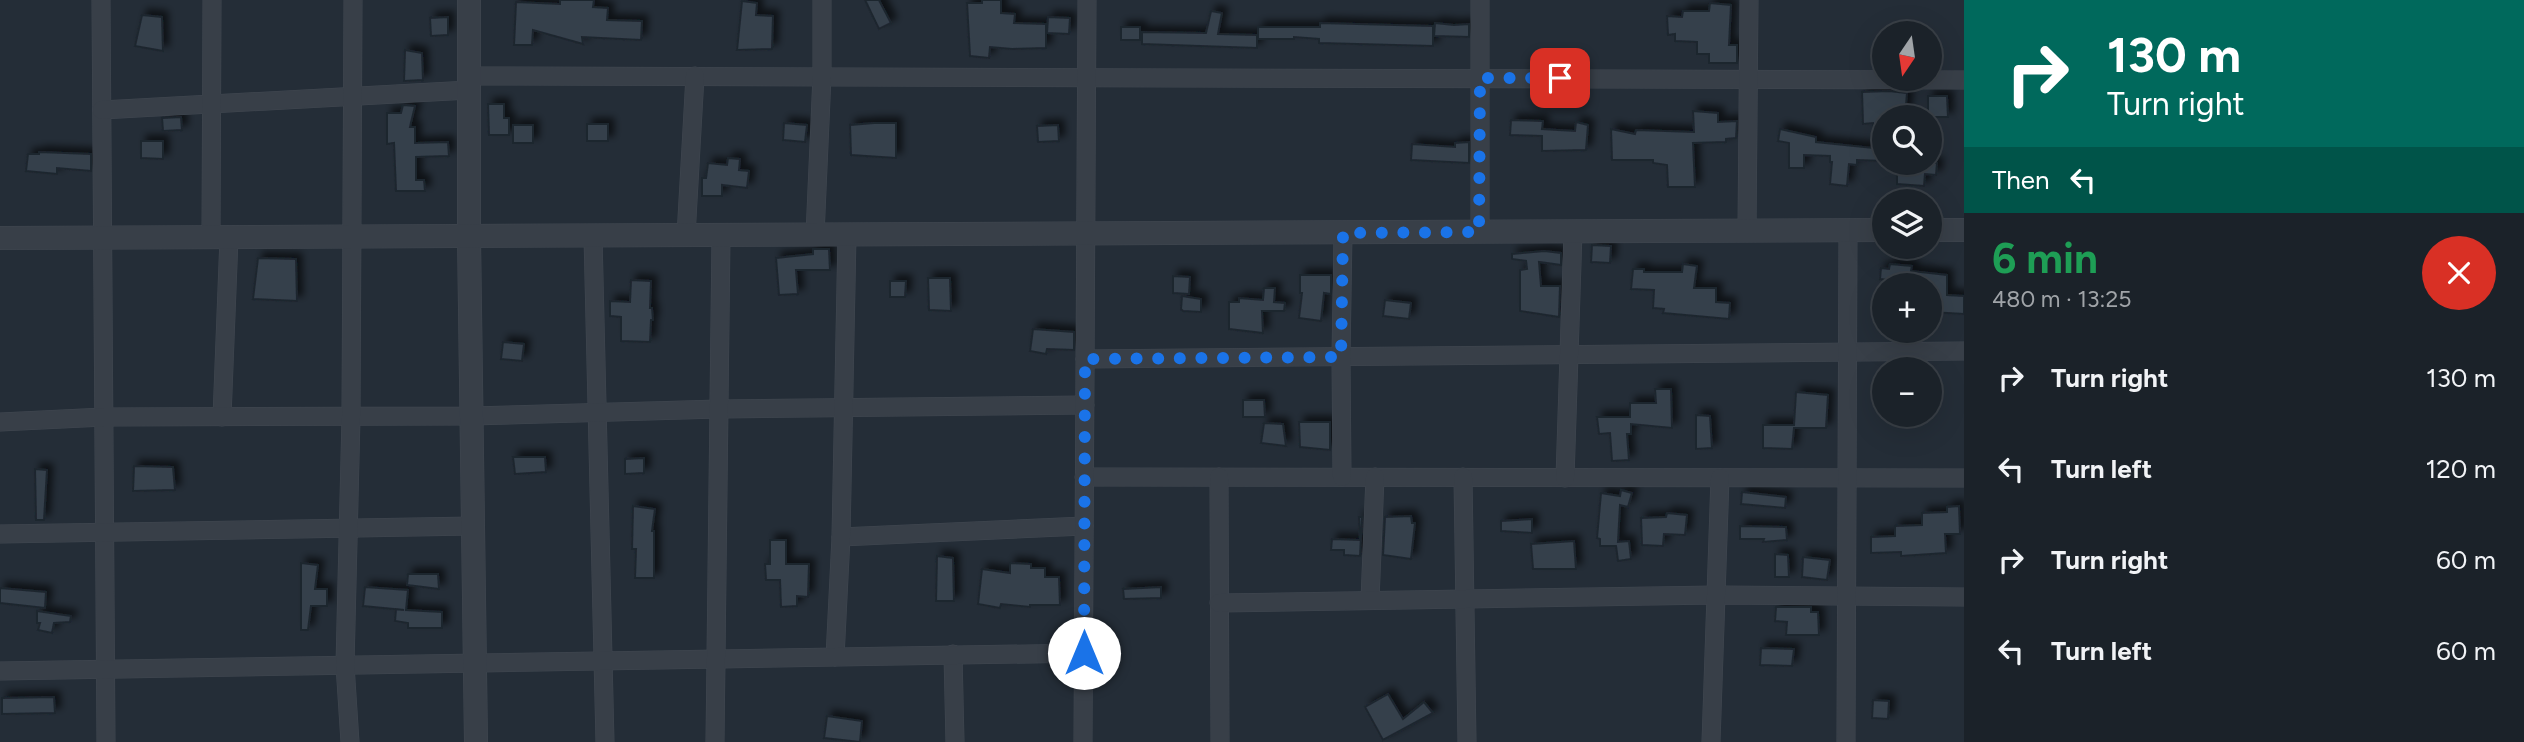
<!DOCTYPE html>
<meta charset="utf-8">
<style>
body{margin:0;font-family:Figtree,sans-serif;background:#282f35;color:#f1f3f6;height:100vh;display:flex;flex-direction:column;font-size:26px;white-space:nowrap}
*{box-sizing:border-box;margin:0}
p{font-size:23px;color:#a0a4a8}
.icon{flex:none;width:38px;height:38px;fill:none;stroke:currentColor;stroke-width:2;stroke-linecap:round;stroke-linejoin:round}
.map{position:relative;flex:1;overflow:hidden}
.details{display:flex;flex-direction:column;background:#1b2229;width:560px}
.details>*{flex:none}
.guide{background:#00695c;color:#fff;overflow:hidden}
.needle{width:46px;rotate:193deg}
.controls{position:absolute;left:1872px;top:21px;display:grid;gap:14px}
.controls a{display:grid;place-items:center;width:70px;height:70px;border-radius:50%;background:#1b2229;box-shadow:0 7px 28px #0002,0 0 0 2px #393f46;font-size:35px}
.pin{position:absolute;display:grid;place-items:center;width:60px;height:60px;color:#fff;margin:-30px;border-radius:14px;box-shadow:0 4px 10px #0006}
.me{position:absolute;width:77px;margin:-38px;rotate:0deg;stroke-linejoin:round;filter:drop-shadow(0 0 5px #0008)}
.turn{display:flex;align-items:center;gap:24px;height:147px;padding:0 28px;font-size:32px}
.turn .icon{width:91px;height:91px;stroke-width:2.5}
.turn b{display:block;font-size:49px;line-height:60px}
.then{display:flex;align-items:center;height:66px;padding:0 28px;background:#0003;gap:14px;font-size:26px}
.round{display:grid;place-items:center;flex:none;width:74px;height:74px;border-radius:37px;background:#282f35}
.overview{display:flex;align-items:center;justify-content:space-between;height:119px;padding:0 28px}
h1{font-size:42px;font-weight:700;line-height:52px;color:#1e9e55}
ul{padding:0;list-style:none}
li{display:flex;align-items:center;gap:21px;height:91px;padding:0 28px}
li div{flex:1}
li b{display:block;font-size:26px}
li em{font-style:normal}
main{display:flex;flex:1;min-height:0}
.map>svg:first-child{display:block}
.building{fill:#343f4b;stroke:#1f262f;stroke-width:2;filter:url(#shadow)}
.lines{fill:none;stroke-linecap:round;stroke-linejoin:round}
.minor-casing{stroke:#414851;stroke-width:19}
.tertiary-casing{stroke:#414851;stroke-width:24}
.minor{stroke:#383f48;stroke-width:18}
.tertiary{stroke:#383f48;stroke-width:23}
.route{stroke:#1a73e8;stroke-width:12;stroke-dasharray:0 21.6}
</style>
<main>
<div class="map">
<svg width="1964" height="742" viewBox="0 0 1964 742">
<defs>
<filter id="shadow"><feDropShadow dx="5.5" dy="-5.5" stdDeviation="3.5" flood-color="#0009"/></filter>
</defs>
<rect width="100%" height="100%" fill="#242d37"/>
<g class="building">
<path d="M560,0H594L593,7L608,8L607,20L642,21L641,40L582,37L583,44L533,30L532,45H514L516,2L560,4Z"/>
<path d="M865,0H879L891,23L879,29Z"/>
<path d="M982,0H1001V13L1015,14L1014,23L1046,24V48L1012,49L990,47L989,58L970,56L967,3H982Z"/>
<path d="M742,1L757,3L756,15L773,16L772,49L737,50Z"/>
<path d="M1710,3L1731,5L1729,45H1737V63H1709V54H1697V42L1675,41V34L1668,35L1667,16L1682,17L1683,11H1709Z"/>
<path d="M1211,11L1222,13L1218,34L1257,35V48L1142,44V32L1206,33Z"/>
<path d="M142,15L162,17L163,51L135,46Z"/>
<path d="M448,17V35L431,36L430,18Z"/>
<path d="M1048,17L1070,18L1069,34L1047,33Z"/>
<path d="M1320,23L1433,26V46L1319,43V39L1294,37V39H1258V27H1320Z"/>
<path d="M1435,23L1454,25L1469,24V37L1434,36Z"/>
<rect x="1121" y="27" width="19" height="13"/>
<path d="M405,50L422,53L423,80L404,81Z"/>
<path d="M1889,91L1907,93L1905,117H1885V161L1857,160V165L1849,164L1847,186L1830,184L1832,162H1830V156L1804,155V168H1789V143L1778,141L1780,129L1816,137V142L1873,148V123L1863,124L1862,92Z"/>
<path d="M1928,96H1947L1948,117H1928Z"/>
<path d="M488,104H504V118H509V135H489Z"/>
<path d="M403,105L415,106L410,127H415V143L448,142L449,156L416,157V180H424L425,191H396L394,143L387,144V113H401Z"/>
<path d="M1693,111L1718,113V122L1737,121L1736,138L1726,139V142L1693,143L1695,187H1668L1667,165L1653,163V160H1612L1611,129L1635,134L1636,130L1694,132Z"/>
<path d="M181,117L182,130L163,131L162,118Z"/>
<path d="M1511,120L1543,121L1542,129L1575,131L1576,122L1588,125L1586,150L1542,151V136L1510,135Z"/>
<path d="M784,123L807,125L805,142L783,140Z"/>
<path d="M874,123H896V158L851,155L850,125Z"/>
<rect x="587" y="124" width="21" height="17"/>
<rect x="513" y="125" width="20" height="18"/>
<path d="M1058,125L1059,141L1038,142L1037,126Z"/>
<path d="M141,141H163V159L141,158Z"/>
<path d="M1469,142V163L1411,160L1412,144L1455,147V143Z"/>
<path d="M39,152L91,154V171L57,168V174L26,171L28,154H39Z"/>
<path d="M728,158L740,159L739,170L749,171L747,188L722,185V196H702V178H706L708,163L727,165Z"/>
<path d="M1893,163H1937L1936,175L1925,174L1924,186L1897,184V172H1893Z"/>
<path d="M1592,245L1611,246L1610,263L1591,262Z"/>
<path d="M813,249H829L830,270H796L798,294L779,295L776,258L813,254Z"/>
<path d="M1544,251L1561,253V265L1539,262L1541,286H1560L1559,317L1520,311V270L1527,269L1526,261L1512,259V254Z"/>
<path d="M258,258L296,259L297,301L253,299Z"/>
<path d="M1683,264L1697,266L1694,288H1716V302L1730,303L1729,319L1663,313L1664,309L1653,308L1654,290L1631,289L1633,269H1644V272H1682Z"/>
<path d="M1890,264L1912,266L1911,271L1947,275V295L1964,296V314L1930,312V285L1880,279L1881,268L1889,269Z"/>
<path d="M1300,275H1331V294L1324,293L1321,321L1299,318L1302,293H1300Z"/>
<path d="M1173,276L1190,277L1189,294L1173,293Z"/>
<path d="M928,278H950L951,311L929,310Z"/>
<path d="M631,280L651,281L650,308H652L653,320H651L650,342L621,341V317L610,316V301L630,302Z"/>
<path d="M890,281H906L905,297H890Z"/>
<path d="M1264,288H1275L1274,302L1285,303L1284,311H1262L1263,333L1229,329V302H1239V298L1263,300Z"/>
<path d="M1182,296L1201,299V312L1183,311L1181,309Z"/>
<path d="M1385,300L1411,303L1409,319L1383,316Z"/>
<path d="M1033,329L1074,332V350L1047,349L1046,354L1030,351Z"/>
<path d="M503,342L524,344L522,361L501,359Z"/>
<path d="M1655,389H1671L1672,428L1631,424V434H1627L1629,460L1612,461L1610,433L1599,434L1597,417H1630V403H1656Z"/>
<path d="M1796,392L1828,395L1826,428H1794L1792,449L1763,448V425H1794Z"/>
<path d="M1243,400H1264L1265,417H1243Z"/>
<path d="M1696,415L1710,416L1712,448L1696,449Z"/>
<path d="M1299,422H1330V450L1300,447Z"/>
<path d="M1264,423L1283,424L1286,446L1261,443Z"/>
<path d="M513,457H545L546,472L515,474Z"/>
<path d="M644,458V473L625,474V459Z"/>
<path d="M134,466L173,467L175,490L133,491Z"/>
<path d="M35,469L47,470L44,520H36Z"/>
<path d="M1621,490L1632,493L1628,507L1620,505L1618,542L1629,541L1631,559L1618,561L1616,546H1600V539L1597,538L1601,493L1620,496Z"/>
<path d="M1742,492L1786,497L1785,508L1741,504Z"/>
<path d="M633,506L655,509L652,531H654V578H635L636,549H632Z"/>
<path d="M1959,506L1960,534H1945L1946,553L1901,556V552L1871,553V537L1895,536V526L1922,525V513L1947,512V507Z"/>
<path d="M1667,513L1687,515L1685,535L1664,534L1663,546L1642,545L1641,518L1666,517Z"/>
<path d="M1411,516L1412,523H1415L1411,559L1383,555L1385,517Z"/>
<path d="M1359,517H1362L1360,556L1344,555V550H1331L1332,539L1360,540Z"/>
<path d="M1532,519V533L1501,531V521Z"/>
<path d="M1740,526L1786,527L1787,540L1763,542L1764,539H1740Z"/>
<path d="M770,540H786V564H809L808,597L797,596V606L781,607L780,580H766L765,564H770Z"/>
<path d="M1574,541L1576,569H1533L1531,544Z"/>
<path d="M1775,554L1788,555L1789,577H1775Z"/>
<path d="M937,556L953,558L954,601H936Z"/>
<path d="M1803,557L1830,560L1827,580L1802,577Z"/>
<path d="M301,563L318,565L315,589H327V606H311L308,630H301Z"/>
<path d="M1010,563L1031,564V568H1045V577H1059L1060,605H1030V607L1001,604L1000,608L978,604L982,569L1010,573Z"/>
<path d="M408,574H438L439,589L407,585Z"/>
<path d="M365,587L408,590L406,610L442,612V628H408V623L395,621L396,609L404,610L363,606Z"/>
<path d="M1161,587V598L1124,599L1123,589Z"/>
<path d="M0,588L46,592L45,608L0,603Z"/>
<path d="M1776,607H1811V612H1818L1819,635H1786L1787,622L1775,621Z"/>
<path d="M37,611L71,616L70,622L54,623L52,633L38,630L40,623H37Z"/>
<path d="M1761,648L1794,649L1792,666L1760,665Z"/>
<path d="M1388,694L1403,719L1424,702L1433,713L1383,740L1365,707Z"/>
<path d="M54,697L55,713L2,714V698Z"/>
<path d="M1873,700L1889,701L1888,719L1872,718Z"/>
<path d="M827,716L862,721L860,742L824,738Z"/>
</g>
<g class="lines">
<defs>
<g id="minor">
<path d="M101,0L106,742"/>
<path d="M469,76L1964,80"/>
<path d="M102,110L469,90"/>
<path d="M1747,231L1749,0"/>
<path d="M1480,232V0"/>
<path d="M815,235L822,76V0"/>
<path d="M593,236L605,742"/>
<path d="M686,236L695,76"/>
<path d="M211,238L212,0"/>
<path d="M1085,359L1964,351"/>
<path d="M222,417L229,238"/>
<path d="M0,422L104,417L471,416L719,409L1085,405"/>
<path d="M1084,477L1964,478"/>
<path d="M1219,477L1220,742"/>
<path d="M1342,477L1341,357L1343,233"/>
<path d="M1463,477L1467,742"/>
<path d="M1565,478L1573,232"/>
<path d="M0,534L473,526"/>
<path d="M841,537L1084,526"/>
<path d="M1370,600L1375,477"/>
<path d="M1219,603L1716,595L1964,597"/>
<path d="M953,654L955,742"/>
<path d="M835,657L841,537L847,235"/>
<path d="M0,671L1084,653"/>
<path d="M350,742L345,665L351,417L353,0"/>
<path d="M715,742L721,236"/>
<path d="M1083,742L1087,0"/>
<path d="M1711,742L1720,478"/>
<path d="M1846,742L1848,231"/>
</g>
<g id="tertiary">
<path d="M469,0V237L476,742"/>
<path d="M1930,230H1964"/>
<path d="M0,238L1885,230"/>
</g>
</defs>
<use href="#minor" class="minor-casing"/>
<use href="#tertiary" class="tertiary-casing"/>
<use href="#minor" class="minor"/>
<use href="#tertiary" class="tertiary"/>
</g>
<g class="lines">
<path class="route" d="M1084,653L1085,359L1341,357L1343,233L1479,232L1480,78H1560"/>
</g>
</svg>
<div class="controls">
<a><svg class="needle" viewBox="-14 -14 28 28"><path d="M0-13l5 13h-10z" fill="#e53935"/><path d="M0 13l5-13h-10z" fill="#a0a4a8"/></svg></a>
<a><svg class="icon" aria-label="search" viewBox="0 0 24 24"><circle cx="10" cy="10" r="6"/><path d="M15 15l6 6"/></svg></a>
<a><svg class="icon" aria-label="layers" viewBox="0 0 24 24"><path d="M12 4l9 5-9 5-9-5zM3 14l9 5 9-5"/></svg></a>
<a>+</a>
<a>−</a>
</div>
<div class="pin" style="left:1560px;top:78px;background:#d93025"><svg class="icon" aria-label="arrive" viewBox="0 0 24 24"><path d="M6 21V4h12l-3 4 3 4H6"/></svg></div>
<svg class="me" style="left:1084px;top:653px" viewBox="-20 -20 40 40"><circle r="19" fill="#fff"/><path d="M0-13L10 11 0 6-10 11z" fill="#1a73e8"/></svg>
</div>
<section class="details">
<div class="guide">
<div class="turn"><svg class="icon" aria-label="right" viewBox="0 0 24 24"><path d="M7 20v-9h11M14 6l5 5-5 5"/></svg><div><b>130 m</b>Turn right</div></div>
<div class="then">Then<svg class="icon" aria-label="left" viewBox="0 0 24 24"><path d="M17 20v-9H6M10 6l-5 5 5 5"/></svg></div>
</div>
<div class="overview"><div><h1>6 min</h1><p>480 m · 13:25</p></div><a class="round" style="background:#d93025;color:#fff"><svg class="icon" aria-label="close" viewBox="0 0 24 24"><path d="M6 6l12 12M18 6L6 18"/></svg></a></div>
<ul>
<li><svg class="icon" aria-label="right" viewBox="0 0 24 24"><path d="M7 20v-9h11M14 6l5 5-5 5"/></svg><div><b>Turn right</b></div><em>130 m</em></li>
<li><svg class="icon" aria-label="left" viewBox="0 0 24 24"><path d="M17 20v-9H6M10 6l-5 5 5 5"/></svg><div><b>Turn left</b></div><em>120 m</em></li>
<li><svg class="icon" aria-label="right" viewBox="0 0 24 24"><path d="M7 20v-9h11M14 6l5 5-5 5"/></svg><div><b>Turn right</b></div><em>60 m</em></li>
<li><svg class="icon" aria-label="left" viewBox="0 0 24 24"><path d="M17 20v-9H6M10 6l-5 5 5 5"/></svg><div><b>Turn left</b></div><em>60 m</em></li>
</ul>
</section>
</main>
